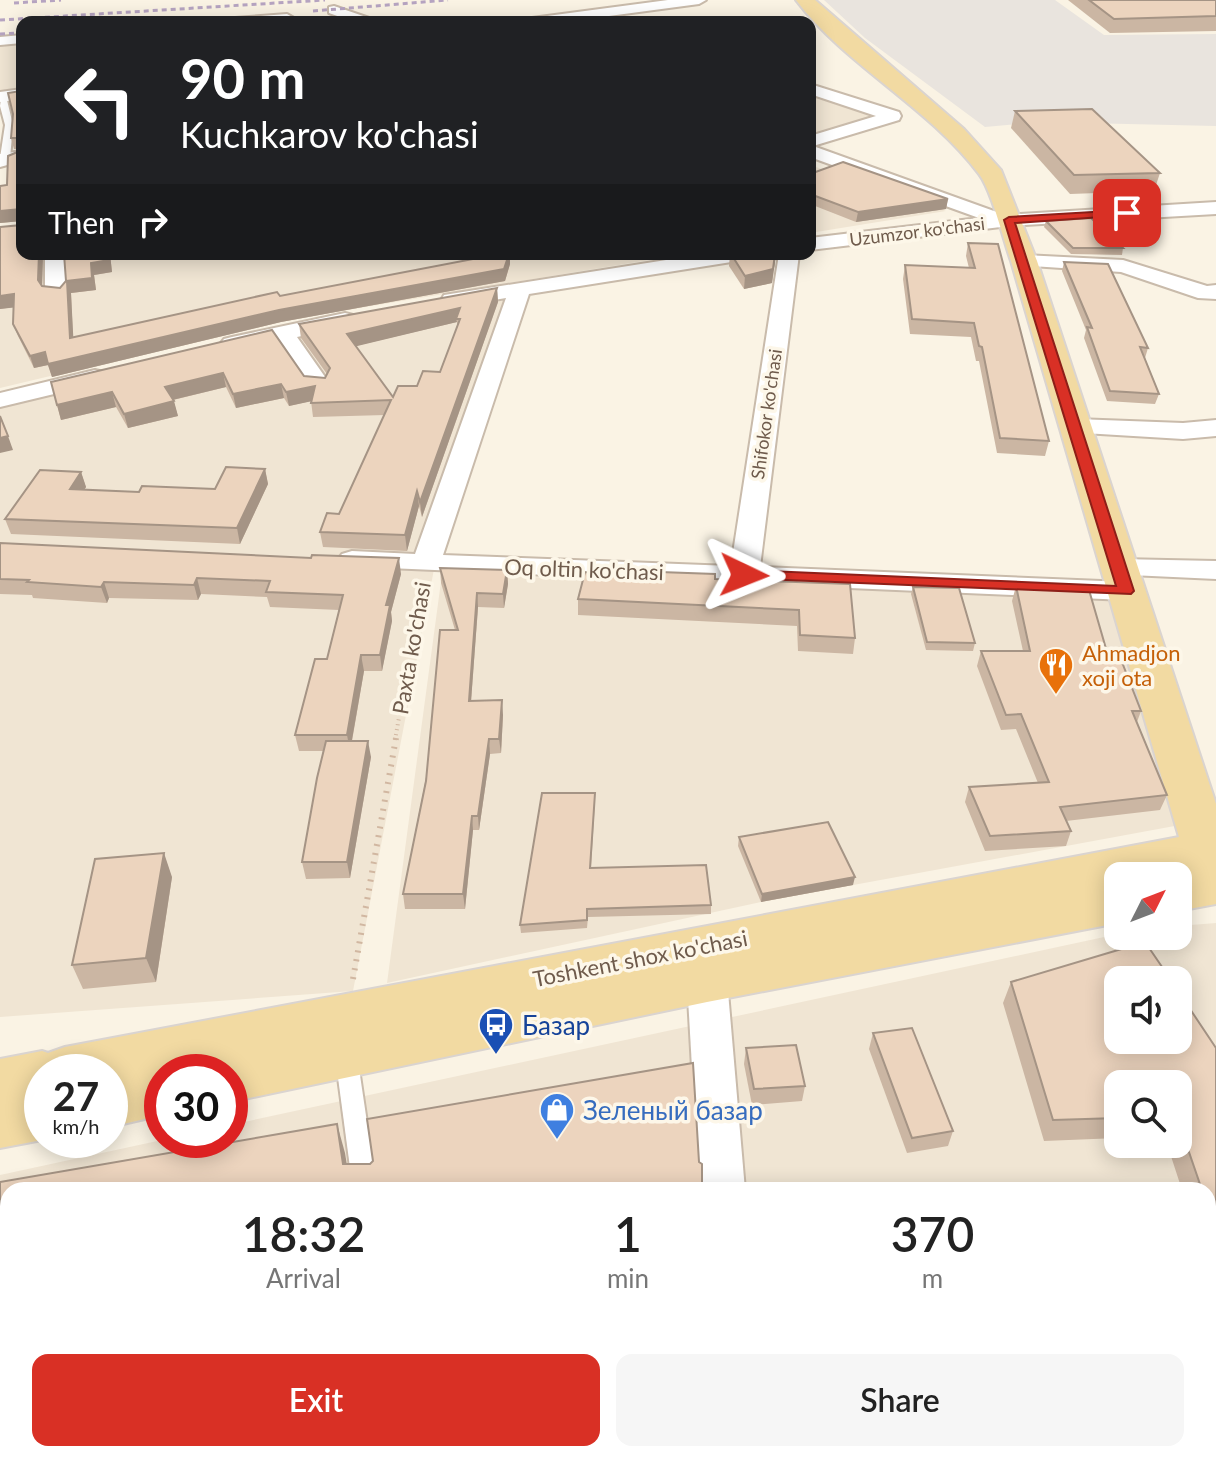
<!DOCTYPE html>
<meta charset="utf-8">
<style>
body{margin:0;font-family:Lato,sans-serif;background:#f6f6f6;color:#222;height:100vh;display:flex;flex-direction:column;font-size:30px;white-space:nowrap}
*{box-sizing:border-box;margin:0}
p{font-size:26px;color:#767676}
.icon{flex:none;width:44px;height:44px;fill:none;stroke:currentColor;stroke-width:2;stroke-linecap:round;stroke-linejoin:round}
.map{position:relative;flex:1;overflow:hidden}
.drawer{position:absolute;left:0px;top:1182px;width:1216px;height:280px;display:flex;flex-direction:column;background:#fff;border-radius:24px 24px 0 0;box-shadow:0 4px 20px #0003}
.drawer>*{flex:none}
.hud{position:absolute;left:16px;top:16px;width:800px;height:244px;border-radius:16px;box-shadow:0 4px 20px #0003;background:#202124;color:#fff;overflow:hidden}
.needle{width:52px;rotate:48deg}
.fabs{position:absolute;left:1104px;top:862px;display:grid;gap:16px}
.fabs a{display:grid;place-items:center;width:88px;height:88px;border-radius:16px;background:#fff;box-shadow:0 4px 20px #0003;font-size:40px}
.speed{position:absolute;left:24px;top:1054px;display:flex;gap:16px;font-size:40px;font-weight:700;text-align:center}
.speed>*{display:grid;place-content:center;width:104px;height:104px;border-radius:50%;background:#fff;box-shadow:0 4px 20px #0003;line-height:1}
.speed small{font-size:20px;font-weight:400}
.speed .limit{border:12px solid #d22;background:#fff;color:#111}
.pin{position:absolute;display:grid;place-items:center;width:68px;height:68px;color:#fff;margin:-34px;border-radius:16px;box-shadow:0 4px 12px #0006}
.me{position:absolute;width:88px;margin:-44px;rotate:92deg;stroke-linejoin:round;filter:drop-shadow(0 0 6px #0008)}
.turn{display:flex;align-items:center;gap:28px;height:168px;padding:0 32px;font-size:36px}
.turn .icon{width:104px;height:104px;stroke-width:2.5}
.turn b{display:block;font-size:56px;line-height:68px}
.then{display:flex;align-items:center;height:76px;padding:0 32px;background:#0003;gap:16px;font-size:30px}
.eta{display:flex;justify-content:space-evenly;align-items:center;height:136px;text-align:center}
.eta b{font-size:48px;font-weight:600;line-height:56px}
.action{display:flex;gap:16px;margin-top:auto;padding:16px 32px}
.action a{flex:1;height:92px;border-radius:16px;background:#d93025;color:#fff;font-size:32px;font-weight:600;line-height:92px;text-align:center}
.action a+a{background:#f6f6f6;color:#222}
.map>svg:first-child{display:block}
.residential{fill:#f0e5d3;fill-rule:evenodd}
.industrial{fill:#e9e4de}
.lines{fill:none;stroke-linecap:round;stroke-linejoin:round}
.lane-casing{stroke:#c9bbab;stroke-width:4}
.street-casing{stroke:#c9bbab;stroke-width:4}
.primary-casing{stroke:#dad4d0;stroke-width:4}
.path-far1{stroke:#d1b7a1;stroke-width:4;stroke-dasharray:1 4;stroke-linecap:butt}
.path{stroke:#d1b7a1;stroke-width:6;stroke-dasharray:2 7;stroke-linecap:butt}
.lane{fill:#fff;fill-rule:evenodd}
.street{fill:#fff;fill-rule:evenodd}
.primary{fill:#f2daa2;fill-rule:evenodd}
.rail{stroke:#b6a4c1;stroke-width:3;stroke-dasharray:5 4;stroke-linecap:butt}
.wall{fill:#cbb6a3;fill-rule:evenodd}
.shaded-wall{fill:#a59485}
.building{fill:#ecd4be;stroke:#a59485;stroke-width:2;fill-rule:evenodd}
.route{fill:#d93025;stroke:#8d1f18;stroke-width:2}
.labels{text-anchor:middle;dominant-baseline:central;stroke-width:7;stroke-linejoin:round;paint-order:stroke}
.far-street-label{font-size:18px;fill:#6f5b4c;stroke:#fdf7e9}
.street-label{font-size:22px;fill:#6f5b4c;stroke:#fdf7e9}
.food-label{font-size:22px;fill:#c56008;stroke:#fdf7e9;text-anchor:start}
.near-transit-label{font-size:26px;fill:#164399;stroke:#fdf7e9;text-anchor:start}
.near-shop-label{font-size:26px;fill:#366cbe;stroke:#fdf7e9;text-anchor:start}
</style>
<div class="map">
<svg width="1216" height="1462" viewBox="0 0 1216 1462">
<rect width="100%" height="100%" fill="#faf3e4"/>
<g class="residential">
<path d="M22,43V91L0,93V45Z"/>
<path d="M810,96L873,116L810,135Z"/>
<path d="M810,165L946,211L810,233Z"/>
<path d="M0,240L22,254H685L281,321L0,388Z"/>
<path d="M507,294L440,538L353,991L0,1017V407L286,336Z"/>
<path d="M442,574L1113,598L1180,825L761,902L387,983Z"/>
<path d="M1216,923V1462H0V1175L162,1140H230V1125L1118,934L1178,936V926ZM1118,980H1178V1040H1118ZM1118,1084H1178V1144H1118ZM8,1190H1208V1454H8Z"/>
</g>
<path class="industrial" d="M824,0H1055L1104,35L1216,34V126L1039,122L985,127L865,38Z"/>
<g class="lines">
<defs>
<g id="lane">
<path d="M2,93L6,96L13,125L10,158L5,161L0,158L5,125L0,106Z"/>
<path d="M346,1045L354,1048L357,1055L377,1190H353L335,1055L338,1048Z"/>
</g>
<g id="street">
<path d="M668,0H706L699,4L564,22H525L532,18Z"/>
<path d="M334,6L372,19L374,22H354L329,13V7Z"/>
<path d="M287,14L294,18L292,21L228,22L235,18Z"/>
<path d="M22,35V43L0,45V37Z"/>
<path d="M810,84L899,112L901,116L899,120L813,146L1005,215L1216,202V214L1009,226L810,250V238L979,218L810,157V136L876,116L810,94Z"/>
<path d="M22,89V99L0,102V92Z"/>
<path d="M22,151V161L0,167V154Z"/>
<path d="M45,254H65L67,292L64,297H48L45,292Z"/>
<path d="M704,254H754L744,260L529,294L443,555L731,566L779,254H799L760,567L1126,582L1137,585L1141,591L1137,597L1126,600L342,566L337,560L342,554L352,551L415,554L506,298L452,307L441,300L444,295Z"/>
<path d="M1024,255L1123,260L1207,286L1216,285V299L1198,298L1121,272L1017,265L1014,261Z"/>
<path d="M345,313L353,315L356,320L353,325L297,337L330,384L327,389H309L277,341L232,351L224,349L220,344L224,339L232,337Z"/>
<path d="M95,370L104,372L107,377L104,382L0,407V393Z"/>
<path d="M1076,419L1183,423L1216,420V436L1183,439L1067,432L1063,427L1067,422Z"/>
<path d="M1119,559L1216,561V579L1109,574L1104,568L1109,562Z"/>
<path d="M707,963L721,968L727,980L745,1190H699L687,980L693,968Z"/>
<rect x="706" y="1454" width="54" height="8"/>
</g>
<path id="primary" d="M796,0H815L964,129L1001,170L1037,261L1216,804V904L1178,911V876H1118V923L707,1002L230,1102V1072H204L206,1068L162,1072V1115L110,1127V1072H42V1140L0,1148V1059L42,1051L48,1053L65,1047L1179,837L1011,261C1003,239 992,191 979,174C929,107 845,65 796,0Z"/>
</defs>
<use href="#lane" class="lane-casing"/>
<use href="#street" class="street-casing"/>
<use href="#primary" class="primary-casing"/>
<path class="path-far1" d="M395,740L423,583"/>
<path class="path" d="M353,979L396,738"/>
<use href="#lane" class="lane"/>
<use href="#street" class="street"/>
<use href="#primary" class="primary"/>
<g class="rail">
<path d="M14,3L61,0"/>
<path d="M313,11L448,0"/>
<path d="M0,20L325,0"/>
<path d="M166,22L206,19"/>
<path d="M0,34L22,33"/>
</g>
</g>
<g class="wall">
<path d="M1068,0H1216V31L1110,33Z"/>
<path d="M21,77H22V254H43L42,286L60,288L66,281L64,254H110L112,272L94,275L96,290L71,293L73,338L277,292L280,296L499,254H510V264L505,281L281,322L52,377L48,365L34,368L18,336L13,324L14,307L0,309V227L21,225V221L0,223V186L7,185L8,156L22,150V149H14L11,138L13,114L8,93L21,91Z"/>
<path d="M1015,111L1160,173L1154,191L1070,194L1011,128Z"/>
<path d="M810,174L948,199L946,209L856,222L810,204Z"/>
<path d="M1046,221L1123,248L1122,255L1071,254L1044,227Z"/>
<path d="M968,243L1049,441L1045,456L997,453L979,361H976L971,337L910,334L903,279L905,265L969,268L966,256Z"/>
<path d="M730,254H776L772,283L744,289L729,266Z"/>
<path d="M1064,262L1148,348L1145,358L1159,394L1155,404L1107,401L1084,338L1086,330L1062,271Z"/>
<path d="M497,288L498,302L422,517L419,506L407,551L323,547L320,532L339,514L385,415L313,417L311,401L289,406L284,398L236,408L226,387L173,400L178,416L128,428L116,407L61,420L57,405L272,330L304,376L325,378L327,374L301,338L299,324ZM457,322V327L440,372L417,386L393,397L355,346Z"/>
<path d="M265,469L268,484L240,544L11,534L5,519L81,472L86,487L84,490L139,492L215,489Z"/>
<path d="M0,543L401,574L391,612L392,621L382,671H364L352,741L371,757L350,878L306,879L302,862L323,751H299L295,735L327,659L339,610L270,607L267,597L201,594L198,600L109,598L107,603L33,598L32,595L0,594Z"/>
<path d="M440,568L507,570L508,584L504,608L478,607L471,701L503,715L501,753L490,754L479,830H473L465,909H405L403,894L455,630L441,583Z"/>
<path d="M632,577L850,584L855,638L853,654L798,651L797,626L578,615V599Z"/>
<path d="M1016,586L1107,652L1141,711L1137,722L1167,795L1160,810L1066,821L1071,831L1066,846L985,851L965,802L969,787L1038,783L1016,729L1001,730L977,666L981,651H1023L1012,601Z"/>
<path d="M913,587L975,643L973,651L926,650L911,594Z"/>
<path d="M595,801L591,868L711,905V914L588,917L587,928L521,933L520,925Z"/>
<path d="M739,837L853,885L761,902L738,846Z"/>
<path d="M172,877L156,982L83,989L72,965Z"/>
<path d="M1011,982L1216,1048V1429H1208V1190H1182L1167,1144H1178V1084H1118V1138L1044,1141L1003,1003Z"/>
<path d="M873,1033L953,1131L948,1146L907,1153L869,1049Z"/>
<path d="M746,1048L805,1086L802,1101L752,1105L744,1064Z"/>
</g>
<g class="shaded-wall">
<path d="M948,199L946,209L856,222L858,212Z"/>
<path d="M20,209L22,221L0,223V211Z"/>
<path d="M39,254H43L42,292L38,280Z"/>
<path d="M108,254H110L112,272L94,275L96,290L71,293L74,351L70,338L67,281L91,263Z"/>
<path d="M510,254V264L505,281L281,322L52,377L48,365L34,368L30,356Z"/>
<path d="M776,254L772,283L744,289L745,276Z"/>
<path d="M497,288L498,302L422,517L420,502Z"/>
<path d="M14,294L18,307L0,309V296Z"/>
<path d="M460,308L456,319L457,322L349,348L347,334Z"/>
<path d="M223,373L226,387L168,401L165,387Z"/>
<path d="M281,384L284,398L236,408L233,394Z"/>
<path d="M315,386L317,400L289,406L286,392Z"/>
<path d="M112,392L116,407L61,420L57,405Z"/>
<path d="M174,401L178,416L128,428L124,414Z"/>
<path d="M8,436L13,450L0,453V438Z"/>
<path d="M265,469L268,484L240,544L237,528Z"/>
<path d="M81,472L86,487L75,504L70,489Z"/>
<path d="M417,491L419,506L407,551L405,535Z"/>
<path d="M399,558L401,574L391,612L392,621L382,671L380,655L386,605Z"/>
<path d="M507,570L508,584L504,608L503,594Z"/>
<path d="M197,578L201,594L198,600L194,585Z"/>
<path d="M104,582L109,598L107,603L101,587Z"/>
<path d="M477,593L478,607L470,715L469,701Z"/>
<path d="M361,655L364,671L350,751L347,735Z"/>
<path d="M502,700L503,715L501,753L499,739Z"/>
<path d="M489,739L490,754L479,830L478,816Z"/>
<path d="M368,741L371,757L350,878L347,862Z"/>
<path d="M472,816L473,830L465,909L463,894Z"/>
<path d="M164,853L172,877L156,982L146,958Z"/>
<path d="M855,877L853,885L761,902L762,894Z"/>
<path d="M337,1124L345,1153L351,1190L343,1164Z"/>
</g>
<g class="building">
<path d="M1089,0H1216V16L1114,19Z"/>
<path d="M21,77H22V254H39L38,280L42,286L60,288L66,281L64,254H108L109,260L91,263L92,278L67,281L70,338L277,292L280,296L499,254H509L504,269L279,310L48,364L45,352L30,356L13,324L14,294L0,296V227L21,225L20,209L0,211V186L7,185L8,156L22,150L21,138H11L13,114L8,93L21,91Z"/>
<path d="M1092,109L1160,173L1074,175L1015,111Z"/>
<path d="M843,162L948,199L858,212L810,194V174Z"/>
<path d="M1091,218L1123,248H1073L1046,221Z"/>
<path d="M968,243L998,244L1049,441L1000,438L982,347L979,346L974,323L912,319L905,265L975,268Z"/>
<path d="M731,254H775L773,269L745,276Z"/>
<path d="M1064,262L1108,264L1148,348L1140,347L1159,394L1110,391L1087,327L1092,328Z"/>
<path d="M497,288L420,502L417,491L405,535L320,532L327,513L339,514L391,400L311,403L315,386L286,392L281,384L233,394L223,373L165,387L174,401L124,414L112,392L57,405L51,382L272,330L304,376L325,378L330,368L299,324ZM460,308L456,319H460L440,372L423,371L417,386H398L393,397L347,334Z"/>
<path d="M0,416L8,436L0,438Z"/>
<path d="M226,467L265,469L237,528L5,519L40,470L81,472L70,489L139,492L142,486L215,489Z"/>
<path d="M0,543L311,558L312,555L399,558L386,605H390L380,655H361L347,735H295L315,659H327L343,595L266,592L270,581L197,578L194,585L104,582L101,587L27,582L29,580L0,579Z"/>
<path d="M440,568L507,570L503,594L477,593L469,701L502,700L499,739H489L478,816H472L463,894H403L426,781L440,630H458Z"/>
<path d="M632,571L715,574V579L850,584L855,638L800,635L799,610L578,599L585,572L632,577Z"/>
<path d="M1016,586L1089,590L1107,652H1118L1141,711H1132L1167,795L1060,807L1071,831L990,836L969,787L1049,782L1021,714L1006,715L981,651H1030Z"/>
<path d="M913,587L959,588L975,643L927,642Z"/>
<path d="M326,741H368L347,862H302L317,778Z"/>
<path d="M542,793H595L590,868L706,865L711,905L587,909V920L520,925Z"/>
<path d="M828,822L855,877L762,894L739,837Z"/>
<path d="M164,853L146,958L72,965L95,859Z"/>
<path d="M1145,942L1171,980H1118V1040H1178V991L1216,1048V1412H1208V1326H1215L1208,1305V1190H1202L1178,1120V1084H1118V1118L1053,1120L1011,982Z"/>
<path d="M912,1028L953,1131L912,1138L873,1033Z"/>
<path d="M796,1045L805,1086L754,1089L746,1048Z"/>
<path d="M693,1063L699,1162L702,1164V1190H8V1454H706L707,1462H0V1182L337,1124L343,1164H370L373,1161L367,1119Z"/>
</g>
<path class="route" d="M1127,210L1133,213L1131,215L1015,223L1134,591L1131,594L738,578L736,575L744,570L1116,586L1004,220L1009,217Z"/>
<defs>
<symbol id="restaurant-pin" viewBox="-11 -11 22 30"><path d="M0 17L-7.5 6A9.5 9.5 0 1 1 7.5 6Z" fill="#e8710a" stroke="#fdf7e9"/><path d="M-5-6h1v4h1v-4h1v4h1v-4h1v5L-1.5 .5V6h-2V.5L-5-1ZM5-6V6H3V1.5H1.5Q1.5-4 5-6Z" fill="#fff"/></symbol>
<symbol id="bus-pin" viewBox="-11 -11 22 30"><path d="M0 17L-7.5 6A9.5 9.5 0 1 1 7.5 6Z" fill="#1a4fb4" stroke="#fdf7e9"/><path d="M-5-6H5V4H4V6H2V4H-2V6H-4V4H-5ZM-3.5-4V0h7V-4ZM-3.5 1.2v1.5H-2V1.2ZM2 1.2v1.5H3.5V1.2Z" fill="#fff"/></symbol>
<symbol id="shop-pin" viewBox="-11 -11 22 30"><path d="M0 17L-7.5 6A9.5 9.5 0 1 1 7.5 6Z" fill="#3f7fe0" stroke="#fdf7e9"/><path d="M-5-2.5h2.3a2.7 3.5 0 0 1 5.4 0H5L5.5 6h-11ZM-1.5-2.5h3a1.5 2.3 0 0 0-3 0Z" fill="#fff"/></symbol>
</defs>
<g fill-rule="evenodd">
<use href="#restaurant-pin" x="1036" y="645" width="40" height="54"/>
<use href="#bus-pin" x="476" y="1005" width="40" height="54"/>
<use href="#shop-pin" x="537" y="1090" width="40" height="54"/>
</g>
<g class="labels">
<g class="far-street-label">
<text transform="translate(917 231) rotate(-7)">Uzumzor ko'chasi</text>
<text transform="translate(766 414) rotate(-82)">Shifokor ko'chasi</text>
</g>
<g class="street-label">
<text transform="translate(584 569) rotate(2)">Oq oltin ko'chasi</text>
<text transform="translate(411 648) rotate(-80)">Paxta ko'chasi</text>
<text transform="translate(640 958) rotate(-11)">Toshkent shox ko'chasi</text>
</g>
<g class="food-label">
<text x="1082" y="652">Ahmadjon<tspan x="1082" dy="25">xoji ota</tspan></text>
</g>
<g class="near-transit-label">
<text x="522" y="1025">Базар</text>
</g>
<g class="near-shop-label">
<text x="583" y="1110">Зеленый базар</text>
</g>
</g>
</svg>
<div class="fabs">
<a><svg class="needle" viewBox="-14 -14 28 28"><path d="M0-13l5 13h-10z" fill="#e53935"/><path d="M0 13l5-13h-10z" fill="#767676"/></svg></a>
<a><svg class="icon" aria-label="sound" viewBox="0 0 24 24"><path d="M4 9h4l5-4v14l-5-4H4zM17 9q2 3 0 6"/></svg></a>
<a><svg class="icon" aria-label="search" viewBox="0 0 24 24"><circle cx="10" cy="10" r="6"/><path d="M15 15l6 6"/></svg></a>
</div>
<div class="speed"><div>27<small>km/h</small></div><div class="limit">30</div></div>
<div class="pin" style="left:1127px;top:213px;background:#d93025"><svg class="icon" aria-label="arrive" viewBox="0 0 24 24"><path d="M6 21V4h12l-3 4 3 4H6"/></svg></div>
<svg class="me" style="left:744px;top:575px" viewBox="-20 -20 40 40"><path d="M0-17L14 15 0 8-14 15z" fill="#d93025" stroke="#fff" stroke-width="4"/></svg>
<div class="hud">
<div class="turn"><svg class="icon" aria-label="left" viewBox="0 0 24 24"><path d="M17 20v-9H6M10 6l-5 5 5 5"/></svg><div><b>90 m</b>Kuchkarov ko'chasi</div></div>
<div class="then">Then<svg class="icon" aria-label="right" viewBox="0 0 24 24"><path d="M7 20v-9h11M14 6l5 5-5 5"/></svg></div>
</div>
<section class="drawer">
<div class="eta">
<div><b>18:32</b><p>Arrival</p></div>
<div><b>1</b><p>min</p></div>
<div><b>370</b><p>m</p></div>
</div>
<div class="action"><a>Exit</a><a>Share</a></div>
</section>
</div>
